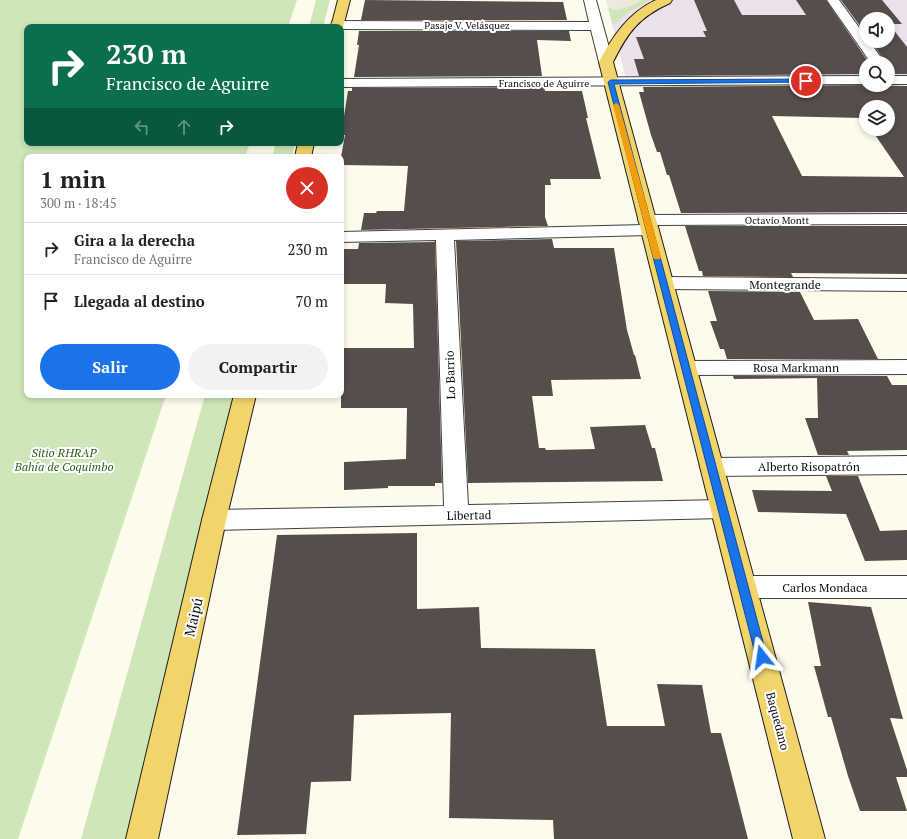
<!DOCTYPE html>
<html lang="es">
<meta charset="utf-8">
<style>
body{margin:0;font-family:"PT Serif",serif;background:#f2f2f2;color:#202124;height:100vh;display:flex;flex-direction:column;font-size:15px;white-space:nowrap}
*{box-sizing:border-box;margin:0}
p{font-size:13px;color:#757577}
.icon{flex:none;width:22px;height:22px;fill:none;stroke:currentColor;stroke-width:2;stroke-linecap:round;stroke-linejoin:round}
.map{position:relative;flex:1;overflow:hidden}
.panel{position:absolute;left:24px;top:154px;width:320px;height:244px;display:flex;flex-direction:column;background:#fff;border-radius:8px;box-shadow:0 2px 6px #0003}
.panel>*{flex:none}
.hud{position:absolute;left:24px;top:24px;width:320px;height:122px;border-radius:8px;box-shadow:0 2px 6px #0003;background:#0b6e4f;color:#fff;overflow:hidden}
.tools{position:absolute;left:859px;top:12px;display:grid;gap:8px}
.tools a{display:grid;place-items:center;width:36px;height:36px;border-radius:50%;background:#fff;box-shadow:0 2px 6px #0003;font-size:20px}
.pin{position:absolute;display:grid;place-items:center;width:34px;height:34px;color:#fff;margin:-17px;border:2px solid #fff;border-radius:50%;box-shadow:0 1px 4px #0007}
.me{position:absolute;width:44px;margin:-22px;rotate:345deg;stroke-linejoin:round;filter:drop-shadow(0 0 3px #0008)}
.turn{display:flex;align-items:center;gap:14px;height:84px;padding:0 16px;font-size:18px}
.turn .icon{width:52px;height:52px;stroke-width:2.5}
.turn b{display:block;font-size:28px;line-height:34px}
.lanes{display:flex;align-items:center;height:38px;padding:0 16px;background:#0003;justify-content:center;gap:20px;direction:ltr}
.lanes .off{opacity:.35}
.round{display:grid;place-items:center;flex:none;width:42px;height:42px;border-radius:21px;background:#f2f2f2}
.head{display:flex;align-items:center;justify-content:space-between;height:68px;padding:0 16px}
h1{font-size:24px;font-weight:700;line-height:30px}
.cta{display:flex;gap:8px;margin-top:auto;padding:8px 16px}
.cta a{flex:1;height:46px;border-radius:24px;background:#1a73e8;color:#fff;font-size:16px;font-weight:700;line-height:46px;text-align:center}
.cta a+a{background:#f2f2f2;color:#202124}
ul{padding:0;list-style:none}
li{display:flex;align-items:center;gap:12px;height:52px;padding:0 16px;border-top:1px solid #e0e0e0}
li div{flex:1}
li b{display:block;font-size:15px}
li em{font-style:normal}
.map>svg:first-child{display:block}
.industrial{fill:#eae1eb;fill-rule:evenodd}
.green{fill:#cfe6b9}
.plaza{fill:#ede9dd}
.building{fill:#554e4a;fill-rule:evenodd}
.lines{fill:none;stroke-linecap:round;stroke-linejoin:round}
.minor-casing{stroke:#404040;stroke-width:2}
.major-casing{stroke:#1e1e1e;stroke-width:2}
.minor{fill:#fff;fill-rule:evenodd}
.major{fill:#f1d46a;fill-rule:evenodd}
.route{fill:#1a73e8;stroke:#114b97}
.slow{fill:#f59e0b}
.labels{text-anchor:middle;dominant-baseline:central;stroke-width:4;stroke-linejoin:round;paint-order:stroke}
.far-street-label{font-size:10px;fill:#0d0d0d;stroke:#fff}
.street-label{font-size:12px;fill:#0d0d0d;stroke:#fff}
.park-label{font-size:12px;font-style:italic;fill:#2c6021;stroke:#fff}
.near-street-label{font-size:14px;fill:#0d0d0d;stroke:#fff}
</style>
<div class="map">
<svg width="907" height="839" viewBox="0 0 907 839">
<rect width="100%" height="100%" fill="#fefbed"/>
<path class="industrial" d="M606,0H907V77H888V63H866V77L626,79ZM866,19H888V41H866Z"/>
<g class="green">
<path d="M0,0H297L288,27H27V143H250L245,157H27V395H166L18,839H0Z"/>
<path d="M316,0H330L323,27H309Z"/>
<path d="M643,0H650L629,12L613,25L608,8C619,14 633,4 643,0Z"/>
<path d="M276,143H295L292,157H272Z"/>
<path d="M205,395H234L126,839H81Z"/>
</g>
<path class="plaza" d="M606,0H643L621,9L615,10L608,8Z"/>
<g class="building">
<path d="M365,0L563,2L567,20H361Z"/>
<path d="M694,0H734L742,15H806L796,0H826L869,63H866V74L639,76L634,59H644L636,37H706L703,31H707Z"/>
<path d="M841,0H882L902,24H889L907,47V74H888V63H886L871,41H888V19H866V34Z"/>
<path d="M359,31H569L571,41L537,40L542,76L354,77L359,45H357Z"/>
<path d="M867,85L907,86V212L681,213L669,175H667L660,152H657L651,135L639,92H644L643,87ZM866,107H888V129H871L904,177L802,176L772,116L864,118L866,121Z"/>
<path d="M544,87L545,91H582L588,118H586L601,179H550L551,185H545V217L548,226L361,230L364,213H376L377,211H404L408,166L341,165V157L345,135H341L348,91H352V88Z"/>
<path d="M685,226H907V274L791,273L793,277L703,276L702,271H699Z"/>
<path d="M552,239L554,248H614L627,330L634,355H635L641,379L551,380L553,396H532L539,448H545L546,450L595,449L590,427L645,425L652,448H655L663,481L468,483L456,241Z"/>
<path d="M435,242L442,483H435V486H388V488L344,490V462L406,459L407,408H341V348H414L413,304L385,303L386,284H341V249H358L359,243Z"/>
<path d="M708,291L800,292L814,320L858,319L878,359H727L724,349H720L710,321H717Z"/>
<path d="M733,376H887L892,385H907V450L847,451L849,455H818L805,418H818L817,378L734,379Z"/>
<path d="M826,476H858L880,531L907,530V560L865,561L846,514L758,512L752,490L832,491Z"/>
<path d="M417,533V609L479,607L481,648L595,649L607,726H665L657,684L702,685L711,733H721L748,839H554L553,820L449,818L451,713L354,715L351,781L311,782L306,834L237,835L277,535Z"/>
<path d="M808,602L871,607L903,719L890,718L907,770V777H896L907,811H860L848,776L831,717H828L814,666H821Z"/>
</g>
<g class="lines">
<defs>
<g id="minor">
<path d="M584,0H596L613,62L611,65L606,66L601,65L599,62L591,30L341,29V27H332L331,25L332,22L337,21L589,22Z"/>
<path d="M827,0H839L866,37V41H869L885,63H871Z"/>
<path d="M866,76V84L341,87V79Z"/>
<rect x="888" y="76" width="19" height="8"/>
<path d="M907,214V224L652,225L656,226L659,230L656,234L650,235L454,240L468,505L723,500L732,502L735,509L732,516L723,518L214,530L205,527L202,520L205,513L214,510L444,506L436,240L341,242V232L645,225L641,224L638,220L641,216L647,215Z"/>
<path d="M664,277L907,279V291L664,289L657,287L655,283L657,279Z"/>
<path d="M907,360V374L686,375L679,373L676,368L679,363L686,361Z"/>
<path d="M907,456V474L712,476L704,473L700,467L704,461L712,458Z"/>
<path d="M743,576H907V598H743L734,595L730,587L734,579Z"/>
</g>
<g id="major">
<path d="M338,0H350L343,27L341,30V27H331Z"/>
<path d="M656,0H672L670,3C639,17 628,32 613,62L825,839H793L599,62C613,36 628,13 656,0Z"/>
<path d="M298,143H314L311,157H295Z"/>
<path d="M234,395H256L226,520L158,839H126L202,520Z"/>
</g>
</defs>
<use href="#minor" class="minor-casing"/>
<use href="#major" class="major-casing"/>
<use href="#minor" class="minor"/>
<use href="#major" class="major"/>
</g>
<path class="route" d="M806,79L809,81L808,82L614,84L767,657L766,660L762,662L757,660L756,657L608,82L611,80Z"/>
<path class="slow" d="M616,103L619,105L661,257L660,259H654L653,257L613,105Z"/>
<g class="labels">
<g class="far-street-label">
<text x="467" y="25">Pasaje V. Velásquez</text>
<text x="544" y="83">Francisco de Aguirre</text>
<text x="777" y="220">Octavio Montt</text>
</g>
<g class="street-label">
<text x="785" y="284">Montegrande</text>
<text x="796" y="367">Rosa Markmann</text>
<text transform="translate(450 375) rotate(-92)">Lo Barrio</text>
<text x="809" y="466">Alberto Risopatrón</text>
<text transform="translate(469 515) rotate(-1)">Libertad</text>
<text x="825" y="587">Carlos Mondaca</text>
<text transform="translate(778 721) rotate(75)">Baquedano</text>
</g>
<g class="park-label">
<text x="64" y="452">Sitio RHRAP<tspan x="64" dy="14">Bahía de Coquimbo</tspan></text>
</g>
<g class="near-street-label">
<text transform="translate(193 617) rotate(-77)">Maipú</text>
</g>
</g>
</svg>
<div class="tools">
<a><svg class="icon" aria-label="sound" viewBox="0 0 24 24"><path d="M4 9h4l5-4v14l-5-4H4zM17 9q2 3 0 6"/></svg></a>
<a><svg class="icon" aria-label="search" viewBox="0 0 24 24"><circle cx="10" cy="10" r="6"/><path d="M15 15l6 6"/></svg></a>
<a><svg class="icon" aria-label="layers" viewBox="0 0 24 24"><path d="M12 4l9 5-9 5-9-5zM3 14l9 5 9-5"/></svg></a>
</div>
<div class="pin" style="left:806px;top:81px;background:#d93025"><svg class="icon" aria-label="arrive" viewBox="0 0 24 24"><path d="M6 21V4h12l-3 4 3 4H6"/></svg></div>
<svg class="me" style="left:762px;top:657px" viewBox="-20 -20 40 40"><path d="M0-17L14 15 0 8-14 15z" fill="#1a73e8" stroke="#fff" stroke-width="4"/></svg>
<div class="hud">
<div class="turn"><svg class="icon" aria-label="right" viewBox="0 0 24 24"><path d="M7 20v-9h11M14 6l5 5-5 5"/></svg><div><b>230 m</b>Francisco de Aguirre</div></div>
<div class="lanes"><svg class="icon off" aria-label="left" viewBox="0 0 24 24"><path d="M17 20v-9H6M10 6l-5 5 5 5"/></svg><svg class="icon off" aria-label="ahead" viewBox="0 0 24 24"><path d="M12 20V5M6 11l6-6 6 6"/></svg><svg class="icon" aria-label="right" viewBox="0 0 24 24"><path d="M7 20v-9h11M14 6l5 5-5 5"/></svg></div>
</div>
<section class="panel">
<div class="head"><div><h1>1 min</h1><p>300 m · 18:45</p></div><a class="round" style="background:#d93025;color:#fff"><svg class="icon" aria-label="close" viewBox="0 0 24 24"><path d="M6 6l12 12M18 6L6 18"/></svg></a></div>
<ul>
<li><svg class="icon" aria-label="right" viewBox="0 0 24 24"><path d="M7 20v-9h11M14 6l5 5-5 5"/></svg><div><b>Gira a la derecha</b><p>Francisco de Aguirre</p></div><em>230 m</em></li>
<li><svg class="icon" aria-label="arrive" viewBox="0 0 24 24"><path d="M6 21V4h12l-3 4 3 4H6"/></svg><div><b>Llegada al destino</b></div><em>70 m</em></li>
</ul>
<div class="cta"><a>Salir</a><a>Compartir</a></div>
</section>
</div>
